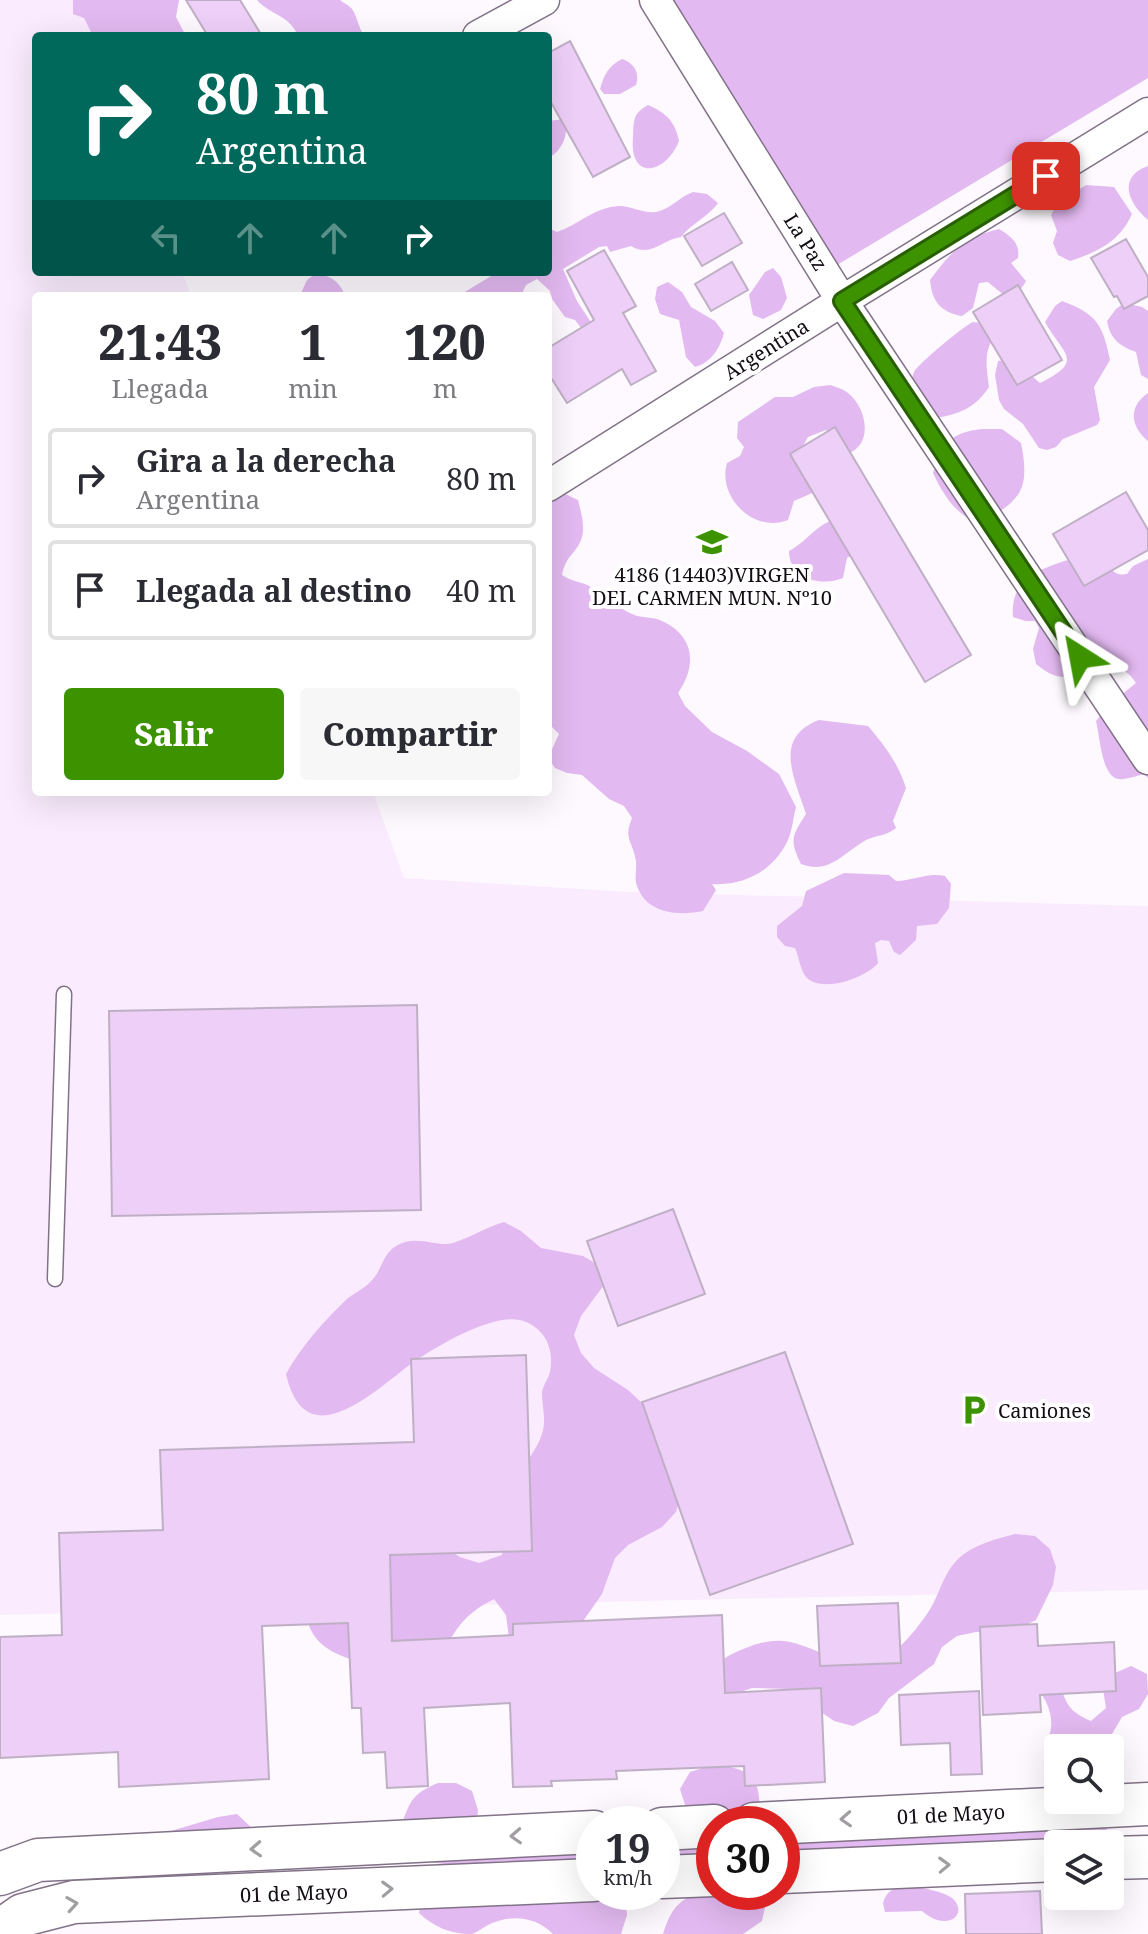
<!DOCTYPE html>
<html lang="es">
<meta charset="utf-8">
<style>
body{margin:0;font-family:"Noto Serif",serif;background:#f7f7f7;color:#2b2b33;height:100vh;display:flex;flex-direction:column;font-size:30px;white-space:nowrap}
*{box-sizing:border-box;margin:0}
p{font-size:26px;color:#7c7c81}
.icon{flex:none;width:44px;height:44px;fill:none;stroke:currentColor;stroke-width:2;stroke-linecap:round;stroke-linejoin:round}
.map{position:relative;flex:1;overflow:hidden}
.drawer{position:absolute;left:32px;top:292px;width:520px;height:504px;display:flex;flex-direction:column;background:#fff;border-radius:8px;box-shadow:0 8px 32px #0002}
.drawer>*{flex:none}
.banner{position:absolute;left:32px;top:32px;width:520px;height:244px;border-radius:8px;box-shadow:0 8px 32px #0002;background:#00695c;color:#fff;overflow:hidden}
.controls{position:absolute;left:1044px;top:1734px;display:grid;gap:16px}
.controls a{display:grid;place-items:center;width:80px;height:80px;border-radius:8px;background:#fff;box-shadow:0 8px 32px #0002;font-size:40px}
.speed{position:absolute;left:576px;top:1806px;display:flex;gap:16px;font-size:40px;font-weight:700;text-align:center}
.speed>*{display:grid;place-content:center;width:104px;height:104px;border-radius:50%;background:#fff;box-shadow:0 8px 32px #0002;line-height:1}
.speed small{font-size:20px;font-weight:400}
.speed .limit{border:12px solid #d22;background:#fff;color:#111}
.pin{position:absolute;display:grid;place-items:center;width:68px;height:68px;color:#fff;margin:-34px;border-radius:16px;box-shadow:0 4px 12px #0006}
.me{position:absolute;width:88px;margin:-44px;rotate:326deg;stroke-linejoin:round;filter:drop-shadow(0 0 6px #0008)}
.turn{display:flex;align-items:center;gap:28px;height:168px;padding:0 32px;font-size:36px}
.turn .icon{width:104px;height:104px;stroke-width:2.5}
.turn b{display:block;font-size:56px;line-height:68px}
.lanes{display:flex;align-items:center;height:76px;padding:0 32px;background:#0003;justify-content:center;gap:40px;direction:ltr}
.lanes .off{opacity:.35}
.eta{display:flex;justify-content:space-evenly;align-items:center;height:136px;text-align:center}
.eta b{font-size:48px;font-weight:800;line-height:56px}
.action{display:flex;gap:16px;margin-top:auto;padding:16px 32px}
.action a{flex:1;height:92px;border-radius:8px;background:#3d9200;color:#fff;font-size:32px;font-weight:800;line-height:92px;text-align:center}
.action a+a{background:#f7f7f7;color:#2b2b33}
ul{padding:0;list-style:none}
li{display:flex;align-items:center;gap:24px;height:100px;margin:0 16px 12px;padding:0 16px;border:4px solid #e1e1e2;border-radius:8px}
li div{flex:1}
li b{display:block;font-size:30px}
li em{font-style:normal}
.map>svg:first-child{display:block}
.built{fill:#faecfe}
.green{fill:#e2b9f0}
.building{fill:#eecff8;stroke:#bfafc5;stroke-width:2}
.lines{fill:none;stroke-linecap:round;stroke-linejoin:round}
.lane-casing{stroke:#817287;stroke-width:17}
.street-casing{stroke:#817287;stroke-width:33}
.secondary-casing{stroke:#817287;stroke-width:45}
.lane{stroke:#fff;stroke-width:14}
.street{stroke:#fff;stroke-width:30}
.secondary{stroke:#fff;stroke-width:42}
.oneway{stroke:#a09ea1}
.route-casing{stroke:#285f00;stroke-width:20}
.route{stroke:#3d9200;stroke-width:14}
.labels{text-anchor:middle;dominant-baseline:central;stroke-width:8;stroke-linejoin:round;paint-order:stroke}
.street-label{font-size:20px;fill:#120d14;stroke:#fff}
.poi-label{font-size:20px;fill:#120d14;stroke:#fff}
</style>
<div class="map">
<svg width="1148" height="1934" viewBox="0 0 1148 1934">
<rect width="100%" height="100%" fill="#fdf9fe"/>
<path class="built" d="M0,0H80L94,36H36V272H182L191,296H36V792H373L404,878L629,892L1148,906V1590L0,1615Z"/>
<g class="green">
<path d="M73,0H179L176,17L186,36H93L84,18L73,14Z"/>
<path d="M257,0H340C343,3 347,4 350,7C356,11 358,27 364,36H298C290,15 270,15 257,0Z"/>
<path d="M671,0H1148V78L837,265Z"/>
<path d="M622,59C634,63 640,73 636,85L620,94H604L600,89C604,75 608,66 622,59Z"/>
<path d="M648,105C666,113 675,121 679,141C666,174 629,182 633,137C634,121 632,114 648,105Z"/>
<path d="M565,119C569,135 562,151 548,158V121Z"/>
<path d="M1148,166V220C1128,203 1117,177 1148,166Z"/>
<path d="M1086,185L1114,187L1132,214C1120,241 1098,252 1070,261L1058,255L1053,243L1057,231L1051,215L1057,204Z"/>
<path d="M693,192L707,194L718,203C708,217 692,223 681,237C660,240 652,258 631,246L610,252L607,246L599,247L563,269L577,301L594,327L586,334L575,320L565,317L552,299L550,291L537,279L526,285L523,291L525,296H458L498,272H548V228L557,232C578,225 595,207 619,206C632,206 644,214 656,212C671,209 679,197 693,192Z"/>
<path d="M999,229C1012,237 1020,243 1018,258L1011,263L1026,281C1021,291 1015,294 1006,297L988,282L979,283L973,308L962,316C940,312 932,301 930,280C951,252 964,237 999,229Z"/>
<path d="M773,268L781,277L787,298L781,310L763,319L753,315L749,295L765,272Z"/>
<path d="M315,274C329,275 338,280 344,293L343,296H303L301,293L307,280Z"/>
<path d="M668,282L682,292L691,307L715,321L724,333C720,348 711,363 695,367L686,357L679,320L660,314L655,299L657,287Z"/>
<path d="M1062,301C1097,314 1103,325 1110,360L1094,387L1100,420L1097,425L1063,439L1056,447L1047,450L1039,448L1023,424L1004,409L999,400L995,375L998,361C1018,357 1026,372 1040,383C1086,360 1063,355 1045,322L1055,306Z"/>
<path d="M1124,303L1142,307L1148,311V379L1141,375L1136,352C1119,346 1110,338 1107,321L1116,309Z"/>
<path d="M973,322L988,324L994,337C983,353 987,368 989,387C975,408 960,414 935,418L911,385C912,381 912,376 914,372C918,364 965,325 973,322Z"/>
<path d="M830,385C836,387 843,389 848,393C866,407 874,443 849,453L826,430L808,437L803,446L819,490L794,501L788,520C754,534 717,497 727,463L740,456L744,447L737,438L738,422L775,397H793L814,387Z"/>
<path d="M1148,393V441C1130,426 1128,407 1148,393Z"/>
<path d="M982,429H1002L1021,443C1031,492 1019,502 978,524C955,513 944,496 933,473C940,444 952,432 982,429Z"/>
<path d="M548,486L578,500C581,512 586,528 581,540C575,555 566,555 562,575C572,582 581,581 591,587C606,595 616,607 632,614C642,619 653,616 662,621C695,636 697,666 678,693L685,706L712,732L747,751L779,774L796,807C793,818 792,834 786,844C771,872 743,886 712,884L716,890L703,911C678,916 647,914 637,886C634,878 637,869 636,861C633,842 623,839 632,818L624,806L609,799L582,775L567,773L555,768L548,758L559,734L550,725L548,711Z"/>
<path d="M838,518L855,553L847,558L843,578C821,587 789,579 789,551C809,540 815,525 838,518Z"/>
<path d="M1085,554L1107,561C1112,571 1115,576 1127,574L1133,566L1148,559V778L1144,774C1136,776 1126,780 1118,779C1101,775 1100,736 1096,721L1110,704L1136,683C1116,652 1095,679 1065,677C1053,677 1045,671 1036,664L1033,649L1039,628L1035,621H1026L1013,617C1009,571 1052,567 1085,554Z"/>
<path d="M819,720L868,726C885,746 898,763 906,788L893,821L896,828C887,836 876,835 866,840C843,853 829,875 801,864C789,840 792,836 806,814C795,779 772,738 819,720Z"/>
<path d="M844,873L889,875L896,881C913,881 927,872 945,876L951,884L949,908L937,924L917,926L916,940L900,955L894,952L889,941L881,940L875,943L878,963C866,978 823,993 807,978C800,971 799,956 795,948L785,946L777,937V926L802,906L806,891Z"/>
<path d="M504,1222L521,1231L541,1248L583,1256L600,1266L604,1285L581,1316L574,1335L581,1353L594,1368L628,1390L657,1417L682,1492L676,1512L662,1527L628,1545L615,1558L602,1594L581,1624L511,1653L506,1615L494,1599C458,1617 452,1636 435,1670C399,1666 329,1668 311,1630C305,1619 307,1605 307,1593L426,1536L460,1557L479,1563L502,1555C504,1537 503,1518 507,1500C512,1474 537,1456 543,1430C546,1419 542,1406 542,1394C542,1386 548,1380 550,1372C554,1351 547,1331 526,1322C499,1309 439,1345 415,1361C377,1388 306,1461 286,1374C302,1345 324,1321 348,1298C356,1292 367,1287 373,1279C381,1270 383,1256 393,1248C415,1232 436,1248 453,1243C470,1238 486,1227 504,1222Z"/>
<path d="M1015,1534L1035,1536L1050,1549L1056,1567L1053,1585L1036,1620L1020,1628L997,1633L976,1632L957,1636L942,1647L934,1664L889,1698L878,1713L853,1726L834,1721L818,1710L807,1695L789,1689L752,1688L731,1695L717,1708L725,1658C741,1649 764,1639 783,1641C810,1643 851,1673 877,1663C895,1656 918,1628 929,1611C940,1594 943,1573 959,1558C973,1545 996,1539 1015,1534Z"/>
<path d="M1131,1666L1147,1674L1148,1694L1139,1709L1122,1717L1112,1734L1109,1748H1058V1758L1054,1756C1043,1732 1053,1738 1051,1719C1050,1707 1044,1698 1038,1688L1059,1679C1065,1703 1068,1711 1091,1721L1106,1708L1103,1689L1115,1673Z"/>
<path d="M712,1765C756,1767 763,1783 758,1824H714V1845L682,1863L662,1851V1832L686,1808L680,1789L690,1772Z"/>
<path d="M438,1783H456L472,1791L478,1810L476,1829L594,1837V1856L576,1877L508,1861L453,1865L398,1858L380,1865L361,1866L342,1862L238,1861L207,1881L151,1883L141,1866L161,1834L218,1817L237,1814L256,1832L402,1824C410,1800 414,1793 438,1783Z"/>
<path d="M1102,1819L1110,1836L1103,1844H1058L782,1861V1828Z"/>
<path d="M914,1885C924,1889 945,1892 952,1898C970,1914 947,1933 922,1911L885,1912L883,1903C888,1887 899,1886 914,1885Z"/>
<path d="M619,1892L625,1897L627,1915L621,1934H553C535,1916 511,1914 488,1925C482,1928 477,1933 471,1934C449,1934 433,1926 419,1913L423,1894Z"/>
<path d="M699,1892H759L766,1903L762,1921L743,1934H663C670,1911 677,1901 699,1892Z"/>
</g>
<g class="building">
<path d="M186,0H240L262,36H208Z"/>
<path d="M570,41L630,157L593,177L548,97V53Z"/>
<path d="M724,213L742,243L702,266L684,236Z"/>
<path d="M1126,239L1148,277V296L1124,309L1117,296L1114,297L1091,258Z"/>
<path d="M604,250L636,306L623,313L656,371L631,385L622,369L567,403L548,373V348L594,320L567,271Z"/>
<path d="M732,262L748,290L711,311L695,284Z"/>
<path d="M1018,285L1062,360L1017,385L973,312Z"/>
<path d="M835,427L971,655L925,682L790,454Z"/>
<path d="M1126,492L1148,530V550L1084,586L1053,534Z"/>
<path d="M417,1005L421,1210L112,1216L109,1011Z"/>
<path d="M673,1209L705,1294L618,1326L587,1241Z"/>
<path d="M785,1352L853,1544L710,1595L642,1402Z"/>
<path d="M526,1355L532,1551L390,1555L392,1641L513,1635V1624L722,1615L725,1693L821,1688L825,1782L745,1786L744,1766L616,1771L617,1779L551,1781L552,1786L513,1787L510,1703L424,1708L428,1786L387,1788L385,1752L363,1753L361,1708H352L348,1623L262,1626L269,1779L119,1787L118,1752L0,1758V1637L62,1635L59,1533L163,1530L160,1450L414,1442L411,1359Z"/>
<path d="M898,1603L901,1663L820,1666L817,1606Z"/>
<path d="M1037,1624L1038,1646L1114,1642L1116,1691L1040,1695L1041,1712L983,1715L980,1627Z"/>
<path d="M979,1691L982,1774L951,1775L950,1743L901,1745L899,1695Z"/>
<path d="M1040,1891L1042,1934H966L965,1894Z"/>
</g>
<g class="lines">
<defs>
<path id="lane" d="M55,1279L64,994"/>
<g id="street">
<path d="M655,0L842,301L1148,759"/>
<path d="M478,36L544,0"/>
<path d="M548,486L842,301L1148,113"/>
</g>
<g id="secondary">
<path d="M754,1824L1148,1804"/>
<path d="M662,1829L714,1826"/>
<path d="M1110,1858L1148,1857"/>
<path d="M782,1872L1058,1860"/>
<path d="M0,1874L38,1860L594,1832"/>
<path d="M662,1877L714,1875"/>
<path d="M0,1931L23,1915L74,1902L594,1880"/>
</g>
</defs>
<use href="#lane" class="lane-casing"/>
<use href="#street" class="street-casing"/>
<use href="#secondary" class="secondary-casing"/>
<use href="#lane" class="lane"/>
<use href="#street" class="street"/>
<use href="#secondary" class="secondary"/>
</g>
<defs><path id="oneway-chevron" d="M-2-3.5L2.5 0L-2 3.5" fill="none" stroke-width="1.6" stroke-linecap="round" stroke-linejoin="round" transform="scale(2)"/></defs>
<g class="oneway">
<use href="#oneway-chevron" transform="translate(846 1819) rotate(177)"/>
<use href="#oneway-chevron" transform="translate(516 1836) rotate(177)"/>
<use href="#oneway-chevron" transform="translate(256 1849) rotate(177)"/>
<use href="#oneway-chevron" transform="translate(944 1865) rotate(-2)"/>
<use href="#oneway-chevron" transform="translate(387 1889) rotate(-2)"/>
<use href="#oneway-chevron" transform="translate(72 1904) rotate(-9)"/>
</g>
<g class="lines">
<defs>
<path id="route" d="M1046,176L842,301L1080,657"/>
</defs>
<use href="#route" class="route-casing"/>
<use href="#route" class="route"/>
</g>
<defs>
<symbol id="school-bare" viewBox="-9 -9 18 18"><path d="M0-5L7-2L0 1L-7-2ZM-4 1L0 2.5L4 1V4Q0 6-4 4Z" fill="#3d9200" stroke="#fff" stroke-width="2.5" paint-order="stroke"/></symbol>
<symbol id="parking-bare" viewBox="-9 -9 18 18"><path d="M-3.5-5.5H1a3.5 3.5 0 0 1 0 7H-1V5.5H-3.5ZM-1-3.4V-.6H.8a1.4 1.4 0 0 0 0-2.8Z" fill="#3d9200" stroke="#fff" stroke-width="2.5" paint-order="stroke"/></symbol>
</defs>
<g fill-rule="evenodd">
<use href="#school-bare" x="690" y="520" width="44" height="44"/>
<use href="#parking-bare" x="952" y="1388" width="44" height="44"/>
</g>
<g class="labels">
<g class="street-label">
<text transform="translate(806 242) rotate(58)">La Paz</text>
<text transform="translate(766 349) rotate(-32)">Argentina</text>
<text transform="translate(951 1814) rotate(-3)">01 de Mayo</text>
<text transform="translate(294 1893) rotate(-2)">01 de Mayo</text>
</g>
<g class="poi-label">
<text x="712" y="574">4186 (14403)VIRGEN<tspan x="712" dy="23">DEL CARMEN MUN. Nº10</tspan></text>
<text x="998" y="1410" text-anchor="start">Camiones</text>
</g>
</g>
</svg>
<div class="controls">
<a><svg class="icon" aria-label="search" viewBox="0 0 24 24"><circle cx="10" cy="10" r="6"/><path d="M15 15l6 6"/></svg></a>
<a><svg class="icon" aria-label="layers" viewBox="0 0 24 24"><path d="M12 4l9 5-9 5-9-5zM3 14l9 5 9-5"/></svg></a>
</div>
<div class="speed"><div>19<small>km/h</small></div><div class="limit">30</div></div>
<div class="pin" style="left:1046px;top:176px;background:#d93025"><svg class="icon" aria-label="arrive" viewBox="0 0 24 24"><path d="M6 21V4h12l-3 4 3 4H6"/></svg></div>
<svg class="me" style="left:1080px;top:657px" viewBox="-20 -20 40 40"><path d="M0-17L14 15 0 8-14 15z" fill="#3d9200" stroke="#fff" stroke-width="4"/></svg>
<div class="banner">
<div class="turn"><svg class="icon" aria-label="right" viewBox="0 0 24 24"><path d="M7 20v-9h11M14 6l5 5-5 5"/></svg><div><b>80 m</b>Argentina</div></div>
<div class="lanes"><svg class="icon off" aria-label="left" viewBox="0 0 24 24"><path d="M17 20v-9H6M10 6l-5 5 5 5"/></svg><svg class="icon off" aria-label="ahead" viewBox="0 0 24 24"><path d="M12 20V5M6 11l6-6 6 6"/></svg><svg class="icon off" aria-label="ahead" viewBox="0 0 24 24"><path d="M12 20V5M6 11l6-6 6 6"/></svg><svg class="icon" aria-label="right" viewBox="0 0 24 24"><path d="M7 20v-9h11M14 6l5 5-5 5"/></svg></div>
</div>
<section class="drawer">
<div class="eta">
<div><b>21:43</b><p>Llegada</p></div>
<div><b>1</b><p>min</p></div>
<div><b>120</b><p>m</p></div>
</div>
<ul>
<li><svg class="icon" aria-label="right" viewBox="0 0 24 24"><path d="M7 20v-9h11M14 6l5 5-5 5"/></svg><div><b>Gira a la derecha</b><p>Argentina</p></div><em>80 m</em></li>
<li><svg class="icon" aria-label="arrive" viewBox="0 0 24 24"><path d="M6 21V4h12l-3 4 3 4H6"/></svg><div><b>Llegada al destino</b></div><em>40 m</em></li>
</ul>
<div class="action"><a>Salir</a><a>Compartir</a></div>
</section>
</div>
